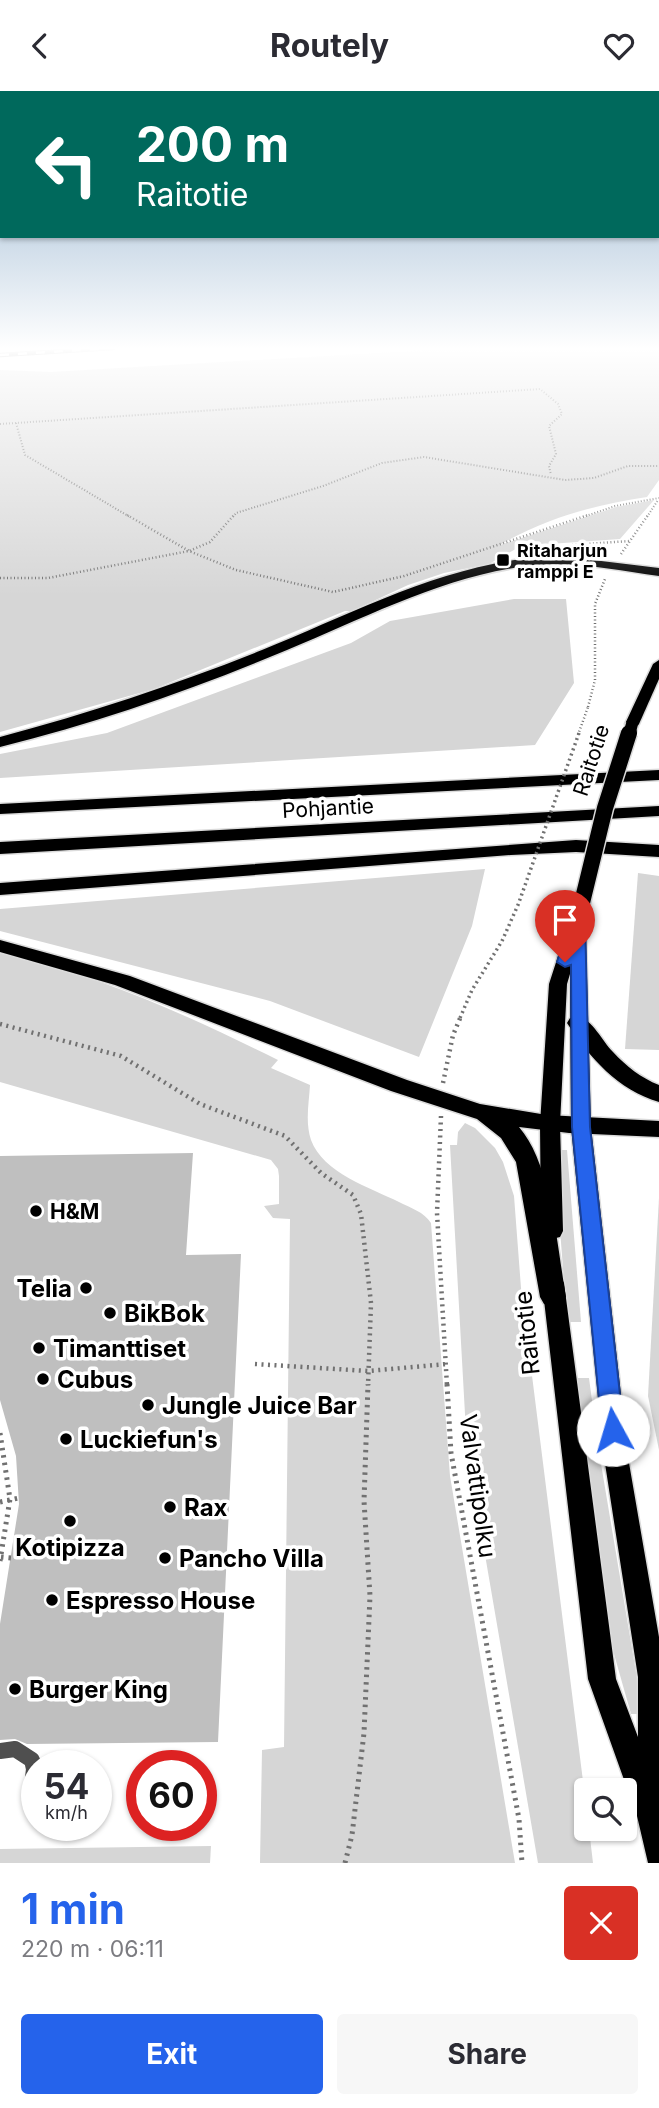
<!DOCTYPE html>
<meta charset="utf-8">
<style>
body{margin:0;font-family:Inter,sans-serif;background:#f7f7f7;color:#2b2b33;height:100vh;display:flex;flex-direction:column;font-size:26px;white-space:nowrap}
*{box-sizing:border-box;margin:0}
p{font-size:23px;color:#7c7c81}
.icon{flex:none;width:38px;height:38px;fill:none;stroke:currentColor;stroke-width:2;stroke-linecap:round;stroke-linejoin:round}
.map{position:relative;height:1772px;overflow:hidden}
.details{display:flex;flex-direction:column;background:#fff;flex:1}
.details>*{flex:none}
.banner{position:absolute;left:0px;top:0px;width:660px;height:147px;box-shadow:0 2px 5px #0004;background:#00695c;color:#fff;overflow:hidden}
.controls{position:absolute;left:574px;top:1687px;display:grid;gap:14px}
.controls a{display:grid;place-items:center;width:63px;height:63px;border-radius:7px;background:#fff;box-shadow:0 2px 5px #0004;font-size:35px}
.speed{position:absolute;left:21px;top:1659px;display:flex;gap:14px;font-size:35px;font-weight:700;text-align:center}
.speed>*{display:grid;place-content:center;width:91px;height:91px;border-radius:50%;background:#fff;box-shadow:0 2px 5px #0004;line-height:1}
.speed small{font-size:18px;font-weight:400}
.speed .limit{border:10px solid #d22;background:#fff;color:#111}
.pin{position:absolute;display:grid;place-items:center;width:60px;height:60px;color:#fff;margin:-72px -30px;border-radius:50% 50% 50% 0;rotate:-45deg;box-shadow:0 0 7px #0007}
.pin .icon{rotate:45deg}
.me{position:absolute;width:77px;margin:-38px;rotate:354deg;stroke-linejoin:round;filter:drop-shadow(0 0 5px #0008)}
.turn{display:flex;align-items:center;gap:24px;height:147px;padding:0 21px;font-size:32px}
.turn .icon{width:91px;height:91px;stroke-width:2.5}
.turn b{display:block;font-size:49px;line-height:60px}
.round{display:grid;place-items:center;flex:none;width:74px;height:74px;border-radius:7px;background:#f7f7f7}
.head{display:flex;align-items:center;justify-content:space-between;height:119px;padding:0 21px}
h1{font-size:42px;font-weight:700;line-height:52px;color:#2563eb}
.cta{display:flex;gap:14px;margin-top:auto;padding:14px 21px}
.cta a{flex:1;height:80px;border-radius:7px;background:#2563eb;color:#fff;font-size:28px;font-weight:700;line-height:80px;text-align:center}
.cta a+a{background:#f7f7f7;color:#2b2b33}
header{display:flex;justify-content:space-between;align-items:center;height:91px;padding:0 21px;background:#fff;font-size:32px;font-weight:700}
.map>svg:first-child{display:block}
.green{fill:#d6d6d6}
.building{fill:#bfbfbf}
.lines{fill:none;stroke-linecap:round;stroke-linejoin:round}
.primary-casing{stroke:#dbdbdb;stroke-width:3}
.highway-casing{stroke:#dbdbdb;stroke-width:3}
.path-far4{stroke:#717171;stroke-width:2;stroke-dasharray:1 2;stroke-linecap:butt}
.path-far3{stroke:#717171;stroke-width:2.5;stroke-dasharray:1 2.5;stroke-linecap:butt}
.path-far2{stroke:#717171;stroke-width:3.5;stroke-dasharray:2 3.5;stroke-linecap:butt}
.path-far1{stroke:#717171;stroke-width:4.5;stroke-dasharray:2 4.5;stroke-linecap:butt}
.path{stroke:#717171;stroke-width:5;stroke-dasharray:2.5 5;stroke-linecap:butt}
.lane{stroke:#4f4f4f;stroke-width:16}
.primary{fill:#000;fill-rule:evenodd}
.highway{fill:#000;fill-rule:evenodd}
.rail-casing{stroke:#000;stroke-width:4.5}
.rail{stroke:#fff;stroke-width:2.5;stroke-dasharray:9;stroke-linecap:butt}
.primary-bridge-far1-casing{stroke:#dbdbdb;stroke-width:15;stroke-linecap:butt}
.primary-bridge-casing{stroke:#dbdbdb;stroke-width:19;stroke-linecap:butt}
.path-bridge-far1{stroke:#717171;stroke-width:2.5;stroke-dasharray:1 2.5;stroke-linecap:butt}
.path-bridge{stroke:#717171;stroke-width:3.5;stroke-dasharray:2 3.5;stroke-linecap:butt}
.primary-bridge-far1{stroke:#000;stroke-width:12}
.primary-bridge{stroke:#000;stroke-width:16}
.route{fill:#2563eb;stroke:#184099;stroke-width:2}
.poi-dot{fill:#000;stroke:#fff;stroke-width:2.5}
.labels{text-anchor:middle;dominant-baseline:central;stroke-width:7;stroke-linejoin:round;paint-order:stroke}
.far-poi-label{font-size:18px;font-weight:bold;fill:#000;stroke:#fff;text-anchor:start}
.street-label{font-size:21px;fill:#000;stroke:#fff}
.poi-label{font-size:21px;font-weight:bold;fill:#000;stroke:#fff;text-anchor:start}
.near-poi-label{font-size:24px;font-weight:bold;fill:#000;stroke:#fff;text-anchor:start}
.near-street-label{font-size:24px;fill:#000;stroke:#fff}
</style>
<header><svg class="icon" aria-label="back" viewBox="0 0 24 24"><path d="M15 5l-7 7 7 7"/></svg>Routely<svg class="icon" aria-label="heart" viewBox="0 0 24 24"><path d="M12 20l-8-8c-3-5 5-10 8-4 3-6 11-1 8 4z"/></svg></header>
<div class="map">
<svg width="659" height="1772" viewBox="0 0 659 1772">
<rect width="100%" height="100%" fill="#fff"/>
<g class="green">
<path d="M464,257H659V389L647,406C597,413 543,428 500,454L616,416L654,409L620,448L521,455L489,473L444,482L408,494L352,520H345L154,598L0,641V279L51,281Z"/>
<path d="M514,508H566L574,592L535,654L0,687V663L107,642L351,552L390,530Z"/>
<path d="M485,778L472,835L419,966L270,910L0,840V818Z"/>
<path d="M638,782L659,785V959L625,958Z"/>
<path d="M0,862C98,883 189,925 278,969L271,977L310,994C309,1012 305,1031 311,1049C323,1082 371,1097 399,1111C411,1117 424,1121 431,1132L450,1385L515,1772H260L262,1659L284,1656L290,1128L273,1127L264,1115L279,1113V1085L278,1078L271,1069L0,991Z"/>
<path d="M465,1032L475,1037L495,1057L503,1071L514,1105L521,1197L586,1714V1738H589L593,1772H538L467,1359L450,1054H457L458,1041Z"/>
<path d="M561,1059H567L581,1231H567L560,1138Z"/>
<path d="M659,1107V1359L648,1305Z"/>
<path d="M573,1287H589L598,1355L643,1623H631L612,1556Z"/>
<path d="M211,1755L210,1772H0V1758Z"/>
</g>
<path class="building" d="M193,1062L186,1164L241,1163L218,1651L27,1653L15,1648L0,1649V1533L19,1413L16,1365L0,1309V1065Z"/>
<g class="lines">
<defs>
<g id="primary">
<path d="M659,569V588L639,633L637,636H627L625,633L653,573Z"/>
<path d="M578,823L586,828L582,844L586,848L591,1036L628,1366L659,1546V1772H648L637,1725L588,1588L542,1192L545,1186L553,1183L561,1186L564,1192L616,1588L638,1646V1586L604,1366L571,1036L570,883L567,893L560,1033L563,1140L560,1146L552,1148L544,1146L541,1140L540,1033L549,893L570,828Z"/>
</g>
<g id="highway">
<path d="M560,465L659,477V485C616,479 571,469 527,475C442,486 365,527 287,559C194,598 98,632 0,656V646C89,622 177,593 262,559C358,520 455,467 560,465Z"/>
<path d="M659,679V689L0,723V713Z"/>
<path d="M659,715V725L0,763V751Z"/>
<path d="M576,749L659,754V766L576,761L511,764L0,804V792Z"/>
<path d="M0,849L130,885L407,989L480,1013L547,1024L659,1030V1046L569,1042L519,1036C552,1074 557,1156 566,1206L562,1213L553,1216L544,1213L540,1206L516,1071L501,1047L477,1028L391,1000L115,894L0,861Z"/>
<path d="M578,925C593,929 602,950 613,961C626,975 641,987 659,994V1011C618,999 590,967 567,932L570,927Z"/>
</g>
</defs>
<use href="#primary" class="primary-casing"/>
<use href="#highway" class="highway-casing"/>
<g class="path-far4">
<path d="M16,332L25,364L130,426"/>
<path d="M0,333L540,298L558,313L562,323L549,335L556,363L549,375L551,384"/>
<path d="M233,426L236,422L323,395L382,372L424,366L565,389L594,387L628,375H659"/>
<path d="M583,426L615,415L659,407"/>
<path d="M647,426L658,409"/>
</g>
<g class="path-far3">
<path d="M127,424L189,460L236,479L333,501L404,485L588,424"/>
<path d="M572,454L630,450"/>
<path d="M621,463L648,424"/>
<path d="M0,487H48L189,460L210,451L234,424"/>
<path d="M588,616L595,589V513L605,488"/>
</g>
<path class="path-far2" d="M460,927L472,899L502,850"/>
<g class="path-far1">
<path d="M0,933L121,965L200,1013L285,1045L321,1082L353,1104L361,1123L371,1212L368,1295"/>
<path d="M443,992L453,944L461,925"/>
<path d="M441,1025L437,1122L447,1295"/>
<path d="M255,1273L368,1280L447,1273"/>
</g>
<g class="path">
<path d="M447,1293L451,1362L519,1728L522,1772"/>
<path d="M0,1342L10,1408L0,1470"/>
<path d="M0,1411L19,1407"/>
<path d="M1,1466L11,1467"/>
<path d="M345,1772L352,1744L364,1642L370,1505L364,1410L368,1293"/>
</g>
<path class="lane" d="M0,1660L15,1658L32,1669L34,1678L31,1704"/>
<use href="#primary" class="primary"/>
<use href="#highway" class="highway"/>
<defs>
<path id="rail" d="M0,264L113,257"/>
</defs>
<use href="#rail" class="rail-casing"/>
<use href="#rail" class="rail"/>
<defs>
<path id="primary-bridge-far1" d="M629,644L632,633"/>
<path id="primary-bridge" d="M578,828L605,717L629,642"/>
</defs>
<use href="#primary-bridge-far1" class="primary-bridge-far1-casing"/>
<use href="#primary-bridge" class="primary-bridge-casing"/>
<path class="path-bridge-far1" d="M578,644L588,616"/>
<path class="path-bridge" d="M502,850L518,814L579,642"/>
<use href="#primary-bridge-far1" class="primary-bridge-far1"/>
<use href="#primary-bridge" class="primary-bridge"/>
</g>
<linearGradient id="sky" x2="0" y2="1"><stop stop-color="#8aabca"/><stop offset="0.51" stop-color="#fff"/><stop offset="1" stop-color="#fff" stop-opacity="0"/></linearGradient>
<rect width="659" height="505" fill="url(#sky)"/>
<path class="route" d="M578,823L585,828L590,1036L624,1339L621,1346L613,1348L605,1346L602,1339L572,1036L571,874L565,876L557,871L570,828Z"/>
<g class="poi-dot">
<rect x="496" y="462" width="14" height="14" rx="3.5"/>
<circle cx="36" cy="1120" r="7"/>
<circle cx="86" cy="1197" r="7"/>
<circle cx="110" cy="1222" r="7"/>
<circle cx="39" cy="1257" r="7"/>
<circle cx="43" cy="1288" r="7"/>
<circle cx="148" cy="1314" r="7"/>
<circle cx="66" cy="1348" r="7"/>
<circle cx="170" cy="1416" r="7"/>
<circle cx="70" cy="1430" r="7"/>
<circle cx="165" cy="1467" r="7"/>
<circle cx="52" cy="1509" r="7"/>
<circle cx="15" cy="1598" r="7"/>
</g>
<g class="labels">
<g class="far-poi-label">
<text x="517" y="459">Ritaharjun<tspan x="517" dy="21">ramppi E</tspan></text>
</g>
<g class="street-label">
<text transform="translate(591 669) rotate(-72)">Raitotie</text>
<text transform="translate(328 717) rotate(-3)">Pohjantie</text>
</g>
<g class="poi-label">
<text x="50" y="1120">H&amp;M</text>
</g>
<g class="near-poi-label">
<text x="72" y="1197" text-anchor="end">Telia</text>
<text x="124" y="1222">BikBok</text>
<text x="53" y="1257">Timanttiset</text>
<text x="57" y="1288">Cubus</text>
<text x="162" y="1314">Jungle Juice Bar</text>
<text x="80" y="1348">Luckiefun's</text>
<text x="184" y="1416">Rax</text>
<text x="70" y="1456" text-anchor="middle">Kotipizza</text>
<text x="179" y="1467">Pancho Villa</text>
<text x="66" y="1509">Espresso House</text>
<text x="29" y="1598">Burger King</text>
</g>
<g class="near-street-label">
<text transform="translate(527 1242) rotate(-96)">Raitotie</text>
<text transform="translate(478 1395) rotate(82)">Valvattipolku</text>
</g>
</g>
</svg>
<div class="controls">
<a><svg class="icon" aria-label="search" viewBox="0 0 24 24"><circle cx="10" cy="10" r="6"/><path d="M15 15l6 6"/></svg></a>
</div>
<div class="speed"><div>54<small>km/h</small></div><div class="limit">60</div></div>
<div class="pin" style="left:565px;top:871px;background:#d93025"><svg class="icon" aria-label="arrive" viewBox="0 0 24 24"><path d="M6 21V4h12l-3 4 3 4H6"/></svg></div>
<svg class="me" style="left:613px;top:1339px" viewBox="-20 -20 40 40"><circle r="19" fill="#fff"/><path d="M0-13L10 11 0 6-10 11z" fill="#2563eb"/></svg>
<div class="banner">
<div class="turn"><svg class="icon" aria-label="left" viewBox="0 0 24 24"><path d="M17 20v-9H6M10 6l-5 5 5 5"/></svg><div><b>200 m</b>Raitotie</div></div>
</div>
</div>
<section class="details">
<div class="head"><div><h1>1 min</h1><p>220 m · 06:11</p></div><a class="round" style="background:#d93025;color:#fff"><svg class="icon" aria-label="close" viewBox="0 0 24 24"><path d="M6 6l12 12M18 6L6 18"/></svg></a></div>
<div class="cta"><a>Exit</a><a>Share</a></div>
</section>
